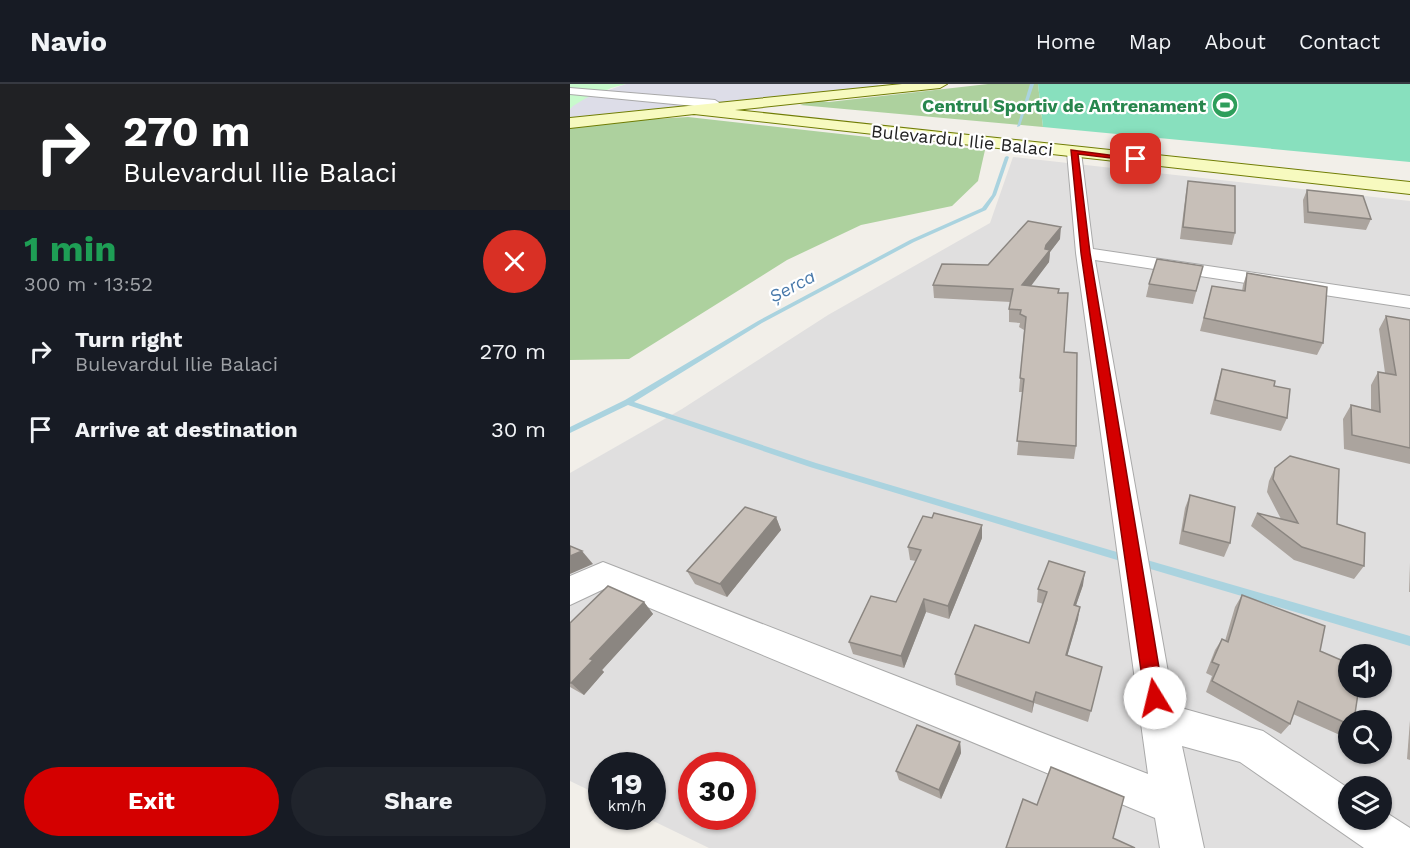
<!DOCTYPE html>
<meta charset="utf-8">
<style>
body{margin:0;font-family:"Work Sans",sans-serif;background:#20242c;color:#f1f3f6;height:100vh;display:flex;flex-direction:column;font-size:22px;white-space:nowrap}
*{box-sizing:border-box;margin:0}
p{font-size:20px;color:#9ea1a6}
.icon{flex:none;width:33px;height:33px;fill:none;stroke:currentColor;stroke-width:2;stroke-linecap:round;stroke-linejoin:round}
.map{position:relative;flex:1;overflow:hidden}
.side{display:flex;flex-direction:column;background:#171b24;width:570px}
.side>*{flex:none}
.top-card{background:#202124;color:#fff;overflow:hidden}
.tools{position:absolute;left:768px;top:560px;display:grid;gap:12px}
.tools a{display:grid;place-items:center;width:54px;height:54px;border-radius:50%;background:#171b24;box-shadow:0 2px 4px #0004;font-size:30px}
.speed{position:absolute;left:18px;top:668px;display:flex;gap:12px;font-size:30px;font-weight:700;text-align:center}
.speed>*{display:grid;place-content:center;width:78px;height:78px;border-radius:50%;background:#171b24;box-shadow:0 2px 4px #0004;line-height:1}
.speed small{font-size:15px;font-weight:400}
.speed .limit{border:9px solid #d22;background:#fff;color:#111}
.pin{position:absolute;display:grid;place-items:center;width:51px;height:51px;color:#fff;margin:-26px;border-radius:12px;box-shadow:0 3px 9px #0006}
.me{position:absolute;width:66px;margin:-33px;rotate:351deg;stroke-linejoin:round;filter:drop-shadow(0 0 4px #0008)}
.turn{display:flex;align-items:center;gap:21px;height:126px;padding:0 24px;font-size:27px}
.turn .icon{width:78px;height:78px;stroke-width:2.5}
.turn b{display:block;font-size:42px;line-height:51px}
.round{display:grid;place-items:center;flex:none;width:63px;height:63px;border-radius:32px;background:#20242c}
.headline{display:flex;align-items:center;justify-content:space-between;height:102px;padding:0 24px}
h1{font-size:36px;font-weight:700;line-height:45px;color:#1e9e55}
.cta{display:flex;gap:12px;margin-top:auto;padding:12px 24px}
.cta a{flex:1;height:69px;border-radius:36px;background:#d40000;color:#fff;font-size:24px;font-weight:700;line-height:69px;text-align:center}
.cta a+a{background:#20242c;color:#f1f3f6}
ul{padding:0;list-style:none}
li{display:flex;align-items:center;gap:18px;height:78px;padding:0 24px}
li div{flex:1}
li b{display:block;font-size:22px}
li em{font-style:normal}
header{display:flex;align-items:center;gap:36px;box-sizing:border-box;height:84px;padding:0 30px;background:#171b24;border-bottom:2px solid #363941}
header strong{font-size:28px}
nav{display:flex;gap:33px;margin-inline-start:auto;font-size:21px}
main{display:flex;flex:1;min-height:0}
.map>svg:first-child{display:block}
.residential{fill:#e0dfdf;fill-rule:evenodd}
.forest{fill:#add19e}
.park{fill:#c8facc}
.pitch{fill:#88e0be}
.plaza{fill:#dddde8}
.lines{fill:none;stroke-linecap:round;stroke-linejoin:round}
.stream{fill:#aad3df;fill-rule:evenodd}
.street-casing{stroke:#a9a9a9;stroke-width:2}
.secondary-casing{stroke:#707d05;stroke-width:2}
.street{fill:#fff;fill-rule:evenodd}
.secondary{fill:#f7fabf;fill-rule:evenodd}
.wall{fill:#aba49e}
.shaded-wall{fill:#8b8681}
.building{fill:#c7bfb8;stroke:#8b8681;stroke-width:1.5}
.route{fill:#d40000;stroke:#8a0000;stroke-width:1.5}
.labels{text-anchor:middle;dominant-baseline:central;stroke-width:4.5;stroke-linejoin:round;paint-order:stroke}
.far-leisure-label{font-size:18px;font-weight:bold;fill:#27864d;stroke:#fff;text-anchor:end}
.far-street-label{font-size:18px;fill:#222;stroke:#fff}
.far-water-label{font-size:18px;font-style:italic;fill:#4a7aab;stroke:#fff}
</style>
<header>
<strong>Navio</strong>
<nav><a>Home</a><a>Map</a><a>About</a><a>Contact</a></nav>
</header>
<main>
<section class="side">
<div class="top-card">
<div class="turn"><svg class="icon" aria-label="right" viewBox="0 0 24 24"><path d="M7 20v-9h11M14 6l5 5-5 5"/></svg><div><b>270 m</b>Bulevardul Ilie Balaci</div></div>
</div>
<div class="headline"><div><h1>1 min</h1><p>300 m · 13:52</p></div><a class="round" style="background:#d93025;color:#fff"><svg class="icon" aria-label="close" viewBox="0 0 24 24"><path d="M6 6l12 12M18 6L6 18"/></svg></a></div>
<ul>
<li><svg class="icon" aria-label="right" viewBox="0 0 24 24"><path d="M7 20v-9h11M14 6l5 5-5 5"/></svg><div><b>Turn right</b><p>Bulevardul Ilie Balaci</p></div><em>270 m</em></li>
<li><svg class="icon" aria-label="arrive" viewBox="0 0 24 24"><path d="M6 21V4h12l-3 4 3 4H6"/></svg><div><b>Arrive at destination</b></div><em>30 m</em></li>
</ul>
<div class="cta"><a>Exit</a><a>Share</a></div>
</section>
<div class="map">
<svg width="840" height="764" viewBox="0 0 840 764">
<rect width="100%" height="100%" fill="#f2efe9"/>
<path class="residential" d="M443,73L840,117V764H139L73,732H82V681H32L31,712L0,697V389L112,325L258,231L420,139ZM778,570H812V603H778ZM778,636H812V669H778ZM122,681H172V732H122ZM778,702H812V735H778Z"/>
<g class="forest">
<path d="M418,0H468L473,43L230,21L246,16L259,18Z"/>
<path d="M118,33L415,66L408,97L382,122L291,141L217,176L59,275L0,276V40Z"/>
</g>
<path class="park" d="M0,0H56L41,4L0,25Z"/>
<path class="pitch" d="M468,0H840V78L473,43Z"/>
<path class="plaza" d="M56,0H307L311,2L0,35V25L3,22L16,14Z"/>
<g class="lines">
<g class="stream">
<path d="M460,0H464L450,42L447,43Z"/>
<path d="M437,72L439,73L426,111L416,126L344,158L192,239L64,318L246,379L557,471L560,472L562,475L560,478L557,479L240,383L58,321L0,349V343L55,316L188,237L340,156L412,124L422,111L435,73Z"/>
<path d="M570,474L840,552V562L567,481L565,478L567,475Z"/>
</g>
<defs>
<g id="street">
<path d="M0,4L145,16L151,20L145,24L0,10Z"/>
<path d="M504,64L511,68L523,165L840,212V224L525,176L604,622L693,647L778,704V735H812V726L840,744V764H794L670,678L612,662L634,764H590L585,734L34,505L0,521V492L33,478L578,690L506,169L497,68Z"/>
</g>
<path id="secondary" d="M332,0H377L370,4L165,26L840,98V110L124,30L0,44V34Z"/>
</defs>
<use href="#street" class="street-casing"/>
<use href="#secondary" class="secondary-casing"/>
<use href="#street" class="street"/>
<use href="#secondary" class="secondary"/>
</g>
<g class="wall">
<path d="M618,97L665,149L662,161L610,155L616,108Z"/>
<path d="M737,106L801,135L796,146L734,139L733,116Z"/>
<path d="M490,155L480,168L479,178L460,202L488,209L494,268L506,362L504,375L447,371L453,308H449L454,246L449,243L450,239L439,238V225L441,218L364,214L363,201Z"/>
<path d="M633,182L623,220L576,213L579,200Z"/>
<path d="M677,189L753,259L747,271L630,247L642,202L672,207L673,201Z"/>
<path d="M816,232L840,236V380L774,365L773,335L781,321L801,326V301L808,288L815,289L809,245Z"/>
<path d="M652,285L717,334L711,347L640,330L648,298Z"/>
<path d="M705,384L767,440L794,482L784,495L724,476L681,442L687,429L711,435L697,408L699,397Z"/>
<path d="M620,411L660,459L654,473L609,460L615,424Z"/>
<path d="M206,433L211,446L157,513L125,500L117,487Z"/>
<path d="M412,454L379,535L356,528L334,584L283,570L279,558L326,518L346,477L340,476L338,463Z"/>
<path d="M840,479V508H839Z"/>
<path d="M513,501L506,521L508,535L497,572L532,583L518,638L464,619L462,629L386,601L385,590L459,559L473,520L467,518L468,505Z"/>
<path d="M672,511L750,567L778,636V646L772,652L723,630L720,640L711,650L636,608L642,592L636,589L645,566L652,555L655,557L665,523Z"/>
<path d="M74,518L83,530L32,586L34,588L14,611L0,603V539Z"/>
<path d="M840,636V676L837,675Z"/>
<path d="M390,658L391,669L371,715L329,696L326,687Z"/>
</g>
<g class="shaded-wall">
<path d="M491,143L490,155L480,168L479,178L452,214V201L475,165L476,161Z"/>
<path d="M206,433L211,446L157,513L150,500Z"/>
<path d="M412,441V454L379,535L378,522Z"/>
<path d="M12,467L23,480L0,490V472Z"/>
<path d="M515,488L513,501L502,533L504,521Z"/>
<path d="M354,515L356,528L334,584L331,572Z"/>
<path d="M74,518L83,530L32,586L34,588L14,611L1,599L20,575Z"/>
<path d="M510,523L508,535L494,583L496,571Z"/>
<path d="M466,608L464,619L462,629L463,618Z"/>
<path d="M390,658L391,669L371,715L369,706Z"/>
</g>
<g class="building">
<path d="M618,97L665,102V149L613,143Z"/>
<path d="M737,106L793,112L801,135L738,128Z"/>
<path d="M458,137L491,143L476,161L475,165L480,166L452,201L489,205L488,209H498L494,268L507,269L506,362L447,357L454,295L450,294L456,233L450,230L451,226L439,225L443,205L363,201L372,180L418,181Z"/>
<path d="M587,175L633,182L626,207L579,200Z"/>
<path d="M677,189L757,203L753,259L634,234L642,202L675,207Z"/>
<path d="M816,232L840,236V364L782,351L781,321L810,328L808,288L826,291Z"/>
<path d="M652,285L705,297L704,302L720,305L717,334L645,316Z"/>
<path d="M720,372L769,385L767,440L795,449L794,482L732,463L687,429L728,439L703,395L705,384Z"/>
<path d="M620,411L665,423L660,459L613,447Z"/>
<path d="M175,423L206,433L150,500L117,487Z"/>
<path d="M364,429L412,441L378,522L354,515L331,572L279,558L301,512L326,518L351,466L338,463L353,432L362,434Z"/>
<path d="M0,462L12,467L0,472Z"/>
<path d="M479,477L515,488L504,521L510,523L496,571L532,583L521,627L466,608L463,618L385,590L405,541L459,559L477,508L468,505Z"/>
<path d="M38,502L74,518L20,575L23,576L1,599H0V539Z"/>
<path d="M672,511L755,542L750,567L778,579V603H789L784,636H778V640L728,617L720,640L642,597L649,581L642,578L652,555L658,558Z"/>
<path d="M347,641L390,658L369,706L326,687Z"/>
<path d="M481,683L554,713L543,754L565,764H436L453,715L467,721Z"/>
</g>
<path class="route" d="M501,66L569,75L566,77L508,70L520,169L594,614L591,620L585,623L578,620L575,614L511,169Z"/>
<defs>
<symbol id="stadium-disc" viewBox="-11 -11 22 22"><circle r="9.5" fill="#2e9e5b" stroke="#fff"/><path d="M0-5a6.5 5 0 1 0 0 10a6.5 5 0 1 0 0-10ZM-3.5-1.8h7v3.6h-7Z" fill="#fff"/></symbol>
</defs>
<g fill-rule="evenodd">
<use href="#stadium-disc" x="640" y="6" width="30" height="30"/>
</g>
<g class="labels">
<g class="far-leisure-label">
<text x="636" y="21">Centrul Sportiv de Antrenament</text>
</g>
<g class="far-street-label">
<text transform="translate(392 56) rotate(6)">Bulevardul Ilie Balaci</text>
</g>
<g class="far-water-label">
<text transform="translate(222 202) rotate(-28)">Șerca</text>
</g>
</g>
</svg>
<div class="tools">
<a><svg class="icon" aria-label="sound" viewBox="0 0 24 24"><path d="M4 9h4l5-4v14l-5-4H4zM17 9q2 3 0 6"/></svg></a>
<a><svg class="icon" aria-label="search" viewBox="0 0 24 24"><circle cx="10" cy="10" r="6"/><path d="M15 15l6 6"/></svg></a>
<a><svg class="icon" aria-label="layers" viewBox="0 0 24 24"><path d="M12 4l9 5-9 5-9-5zM3 14l9 5 9-5"/></svg></a>
</div>
<div class="speed"><div>19<small>km/h</small></div><div class="limit">30</div></div>
<div class="pin" style="left:566px;top:75px;background:#d93025"><svg class="icon" aria-label="arrive" viewBox="0 0 24 24"><path d="M6 21V4h12l-3 4 3 4H6"/></svg></div>
<svg class="me" style="left:585px;top:614px" viewBox="-20 -20 40 40"><circle r="19" fill="#fff"/><path d="M0-13L10 11 0 6-10 11z" fill="#d40000"/></svg>
</div>
</main>
